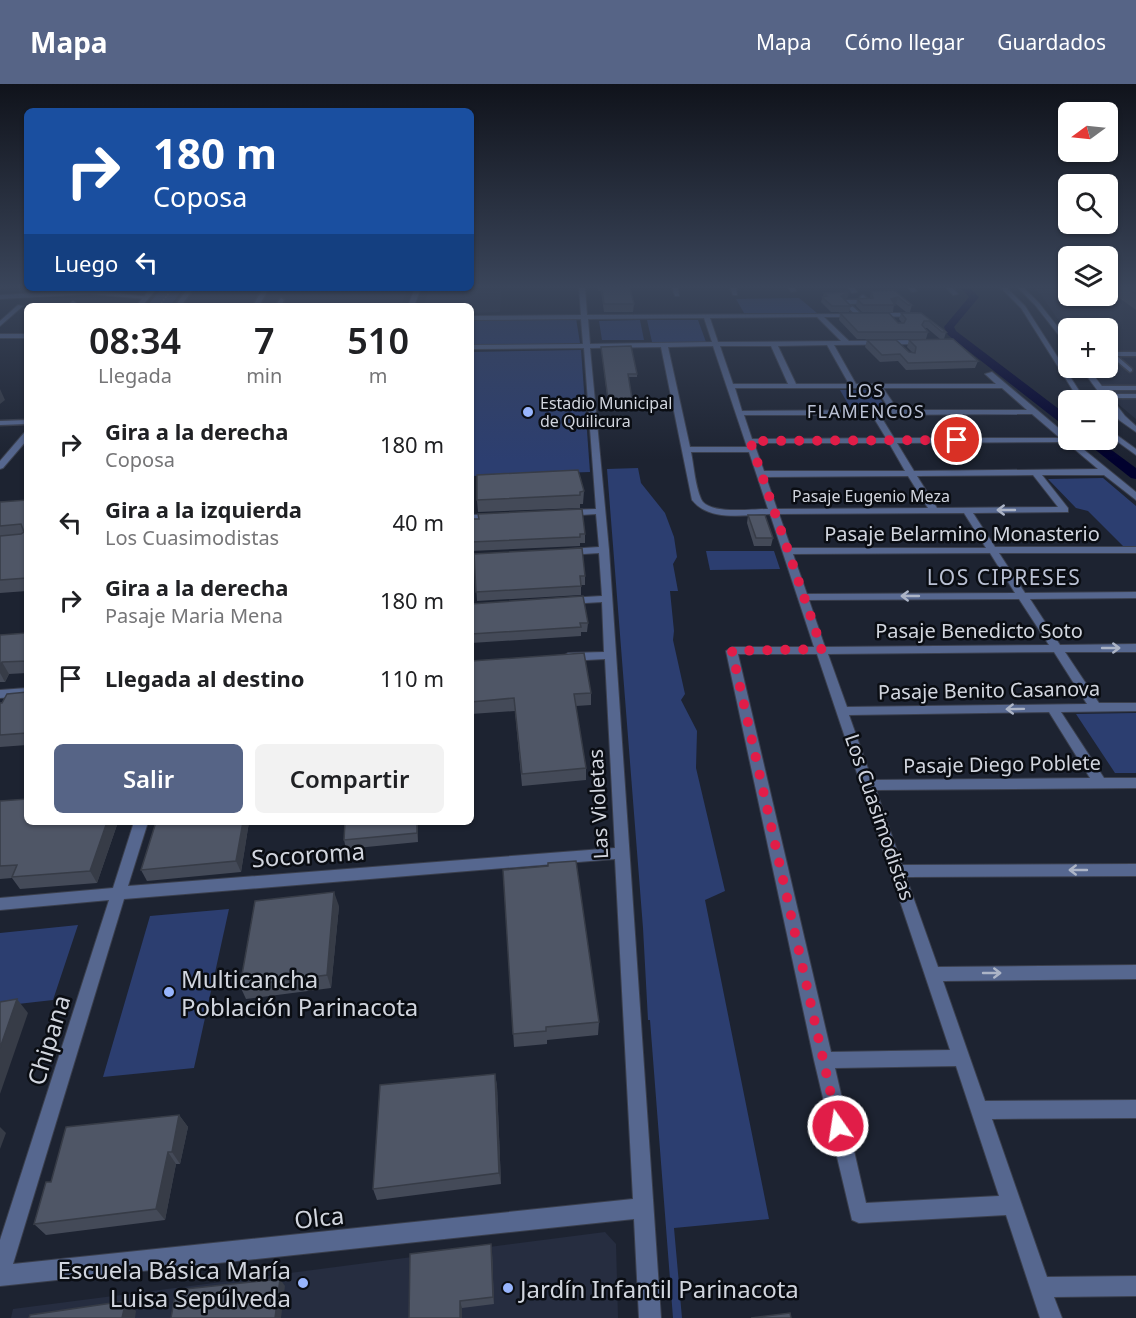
<!DOCTYPE html>
<html lang="es">
<meta charset="utf-8">
<style>
body{margin:0;font-family:"Noto Sans",sans-serif;background:#f2f2f2;color:#202124;height:100vh;display:flex;flex-direction:column;font-size:22px;white-space:nowrap}
*{box-sizing:border-box;margin:0}
p{font-size:20px;color:#757577}
.icon{flex:none;width:33px;height:33px;fill:none;stroke:currentColor;stroke-width:2;stroke-linecap:round;stroke-linejoin:round}
.map{position:relative;flex:1;overflow:hidden}
.side{position:absolute;left:24px;top:219px;width:450px;height:522px;display:flex;flex-direction:column;background:#fff;border-radius:9px;box-shadow:0 2px 4px #0004}
.side>*{flex:none}
.top-card{position:absolute;left:24px;top:24px;width:450px;height:183px;border-radius:9px;box-shadow:0 2px 4px #0004;background:#1a4fa0;color:#fff;overflow:hidden}
.needle{width:39px;rotate:255deg}
.buttons{position:absolute;left:1058px;top:18px;display:grid;gap:12px}
.buttons a{display:grid;place-items:center;width:60px;height:60px;border-radius:9px;background:#fff;box-shadow:0 2px 4px #0004;font-size:30px}
.pin{position:absolute;display:grid;place-items:center;width:51px;height:51px;color:#fff;margin:-26px;border:3px solid #fff;border-radius:50%;box-shadow:0 2px 6px #0007}
.me{position:absolute;width:66px;margin:-33px;rotate:347deg;stroke-linejoin:round;filter:drop-shadow(0 0 4px #0008)}
.turn{display:flex;align-items:center;gap:21px;height:126px;padding:0 30px;font-size:27px}
.turn .icon{width:78px;height:78px;stroke-width:2.5}
.turn b{display:block;font-size:42px;line-height:51px}
.then{display:flex;align-items:center;height:57px;padding:0 30px;background:#0003;gap:12px;font-size:22px}
.eta{display:flex;justify-content:space-evenly;align-items:center;height:102px;text-align:center}
.eta b{font-size:36px;font-weight:600;line-height:42px}
.button{display:flex;gap:12px;margin-top:auto;padding:12px 30px}
.button a{flex:1;height:69px;border-radius:9px;background:#566486;color:#fff;font-size:24px;font-weight:600;line-height:69px;text-align:center}
.button a+a{background:#f2f2f2;color:#202124}
ul{padding:0;list-style:none}
li{display:flex;align-items:center;gap:18px;height:78px;padding:0 30px}
li div{flex:1}
li b{display:block;font-size:22px}
li em{font-style:normal}
header{display:flex;align-items:center;gap:36px;box-sizing:border-box;height:84px;padding:0 30px;background:#566486;color:#fff}
header strong{font-size:28px}
nav{display:flex;gap:33px;margin-inline-start:auto;font-size:21px}
.map>svg:first-child{display:block}
.built{fill:#262d40}
.green{fill:#2c3e70}
.lines{fill:none;stroke-linecap:round;stroke-linejoin:round}
.canal{fill:#01012e;fill-rule:evenodd}
.service-casing{stroke:#3a3f4d;stroke-width:3}
.minor-casing{stroke:#3a3f4d;stroke-width:2}
.tertiary-casing{stroke:#3a3f4d;stroke-width:2}
.path-far1{stroke:#656a76;stroke-width:1.5;stroke-dasharray:1.5 2;stroke-linecap:butt}
.path{stroke:#656a76;stroke-width:3;stroke-dasharray:3 4.5;stroke-linecap:butt}
.service{fill:#56678f;fill-rule:evenodd}
.minor{fill:#56678f;fill-rule:evenodd}
.tertiary{fill:#56678f;fill-rule:evenodd}
.wall{fill:#444a58}
.shaded-wall{fill:#373c47}
.building{fill:#4f5666;stroke:#373c47;stroke-width:1.5}
.oneway{stroke:#acb4c6}
.route{stroke:#e11d48;stroke-width:10;stroke-dasharray:0 18}
.poi-dot{fill:#98b5fd;stroke:#0a0d13;stroke-width:2}
.labels{text-anchor:middle;dominant-baseline:central;stroke-width:5;stroke-linejoin:round;paint-order:stroke}
.far-poi-label{font-size:16px;fill:#d1d5de;stroke:#0a0d13;text-anchor:start}
.far-street-label{font-size:16px;fill:#d1d5de;stroke:#0a0d13}
.far-neighbourhood-label{font-size:18px;letter-spacing:1.5px;fill:#bac1d4;stroke:#0a0d13}
.street-label{font-size:20px;fill:#d1d5de;stroke:#0a0d13}
.neighbourhood-label{font-size:21px;letter-spacing:1.5px;fill:#bac1d4;stroke:#0a0d13}
.near-street-label{font-size:24px;fill:#d1d5de;stroke:#0a0d13}
.near-poi-label{font-size:24px;fill:#d1d5de;stroke:#0a0d13;text-anchor:start}
</style>
<header>
<strong>Mapa</strong>
<nav><a>Mapa</a><a>Cómo llegar</a><a>Guardados</a></nav>
</header>
<div class="map">
<svg width="1136" height="1234" viewBox="0 0 1136 1234">
<rect width="100%" height="100%" fill="#1d2331"/>
<g class="built">
<path d="M184,204H408L401,222H170Z"/>
<path d="M1033,204H1068V212H1107V204H1136V335L1111,314L1091,284H1107V244H1068V250L1041,211Z"/>
<path d="M501,206L500,228L471,229V222H424L428,207Z"/>
<path d="M605,1148L616,1160L618,1234H11L13,1225Z"/>
</g>
<g class="green">
<path d="M162,204H184L170,222H147Z"/>
<path d="M799,214L817,229H744L736,215Z"/>
<path d="M576,234L580,259L471,262V236Z"/>
<path d="M640,236L644,256H602L599,237Z"/>
<path d="M647,236H698L706,258H652Z"/>
<path d="M581,266L590,388L471,392V268Z"/>
<path d="M840,306H874L888,326L852,327Z"/>
<path d="M638,384L641,399L665,429L674,453L677,473L673,480L678,507H670L674,547L673,556L685,610L681,616L697,647L696,684L725,807L705,816L769,1135L674,1144L682,1234H673L650,936H648L643,844L607,385Z"/>
<path d="M1103,394L1136,422V462H1123L1088,427L1076,424L1048,395Z"/>
<path d="M706,467H774L780,485L710,486Z"/>
<path d="M1136,629V689H1115L1076,630Z"/>
<path d="M229,825L194,984L103,993L150,832Z"/>
<path d="M78,841L53,916L0,922V849Z"/>
</g>
<g class="lines">
<g class="canal">
<path d="M961,204H970L979,213L954,243L956,247L1068,332V342L1063,341L948,251L944,243L969,213Z"/>
<path d="M1083,356H1098L1136,384V395L1131,394Z"/>
</g>
<defs>
<g id="service">
<path d="M188,204H194L181,222H175Z"/>
<path d="M263,204H269L259,222H253Z"/>
<path d="M863,211L870,217V219L850,220L861,230V232H857L842,218L845,216H863L860,213Z"/>
<path d="M281,214L284,216L281,222H275Z"/>
<path d="M1136,268V272H1117L1132,285V287L1130,288L1108,270L1111,268Z"/>
<path d="M1136,302V306H1100L1097,304L1100,302Z"/>
<path d="M1136,310V314H1106L1103,312L1106,310Z"/>
<path d="M27,336V340L0,341V337Z"/>
</g>
<g id="minor">
<path d="M415,204H421L414,222H408Z"/>
<path d="M579,204H585L587,231L856,230L857,231L854,233H824L849,257L923,256L926,258L923,260L834,261L856,300H996L985,290L992,288L1068,352V356H1072L1136,408V416L1104,391H1042L1068,424V428L973,429L995,463H1136V469H999L1025,509L1136,508V514L1030,515L1060,561L1136,560V568H1065L1099,619H1136V627L1061,628L1104,694H1136V704L876,706L902,781L1136,780V792L906,793L938,883L1136,881V895L943,897L985,1017L1136,1016V1034L992,1035L1047,1193L1136,1192V1212L1054,1213L1062,1234H1040L1006,1131L859,1139L852,1136L814,976L726,567L732,563H814L770,430C745,431 709,438 692,416L661,263L590,264L609,466L661,1234H639L634,1135L0,1202V1156L109,816L0,826V814L113,804L134,738H148L128,802L615,764L605,575L568,577L562,573L568,569L604,568L602,518L568,520L563,517L568,514L602,512L599,469L568,471L563,468L568,465L599,463L596,430L566,432L561,429L566,426L596,425L584,264L471,265V261L583,260L581,235L471,236V232L581,231ZM817,233L841,257L718,258L710,234ZM704,234L712,258L590,260L588,235ZM827,261L849,300H796L778,262ZM713,262L747,363H690L668,263ZM720,262H771L788,300H733ZM735,304H876L890,326L742,327ZM883,304H1002L1027,326H898ZM1032,330L1060,354H894L880,331ZM744,331H872L886,354L752,355ZM1066,358L1098,385L914,387L897,359ZM754,359H889L905,387H764ZM691,368H749L768,425C752,425 708,431 701,415C695,401 694,383 691,368ZM1033,391L1058,423L937,424L917,392ZM908,392L928,424L777,425L766,393ZM964,429L986,464H791L779,430ZM990,469L1015,509L807,510L793,470ZM1019,515L1049,561L825,563L809,516ZM1054,568L1087,620L847,623L828,570ZM738,570H817L950,966L831,968ZM1049,628L1090,694L872,696L849,631ZM615,775L633,1115L13,1180L124,815ZM956,982L999,1112L866,1119L835,984Z"/>
<path d="M672,204H678L679,212H675Z"/>
<path d="M730,204H736L737,211H733Z"/>
<path d="M788,204H794L796,207L791,208Z"/>
<path d="M848,204H854L857,208L852,209Z"/>
<path d="M908,204H914L917,207L912,208Z"/>
<path d="M947,204H953L958,210L953,211Z"/>
<path d="M1001,204H1007L1025,222L1085,316H1079L1021,224Z"/>
<path d="M1018,204H1024L1039,219L1068,256V263L1035,221Z"/>
<path d="M90,206L149,213L146,215L90,210L0,215V211Z"/>
<path d="M73,217L76,219L73,222H66Z"/>
<path d="M18,221L23,222L0,242V237Z"/>
<path d="M874,229H917L920,231L917,233L872,232L871,231Z"/>
<rect x="0" y="250" width="27" height="4"/>
<path d="M1081,284H1088L1125,332L1136,342V348L1119,336Z"/>
<path d="M1107,344L1136,365V371L1107,350Z"/>
<path d="M495,430L500,433L498,435L471,437V431Z"/>
<path d="M27,604V612L0,614V606Z"/>
</g>
<g id="tertiary">
<path d="M151,204H157L142,222H136Z"/>
<path d="M24,349H27V356L3,384L0,385V377Z"/>
</g>
</defs>
<use href="#service" class="service-casing"/>
<use href="#minor" class="minor-casing"/>
<use href="#tertiary" class="tertiary-casing"/>
<path class="path-far1" d="M159,222L173,204"/>
<path class="path" d="M471,504L472,522"/>
<use href="#service" class="service"/>
<use href="#minor" class="minor"/>
<use href="#tertiary" class="tertiary"/>
</g>
<g class="wall">
<path d="M598,204H630L634,220L633,228H604L601,207H598Z"/>
<path d="M1107,204H1136V226L1107,205Z"/>
<path d="M894,206L912,221L910,228H906L896,220H894L893,228H862L856,222L857,215L870,214L871,207Z"/>
<path d="M824,209L848,213L844,216L851,222L849,228H831L821,218Z"/>
<path d="M840,229L902,239L899,235L901,229H921L946,248L944,255H940L927,244H924L928,248L926,255H857L839,236Z"/>
<path d="M867,256L913,269L907,263L909,256L978,277L975,284L906,286L898,277L880,278L865,263Z"/>
<path d="M601,263L637,290V293H628L632,319H608Z"/>
<path d="M584,407L583,420H580V424L478,428L477,416Z"/>
<path d="M27,416V507L0,509V418Z"/>
<path d="M748,431L773,454L771,462H754L747,439Z"/>
<path d="M471,435L585,450V459H580V462L471,467Z"/>
<path d="M474,470L585,492V501H581V511L477,517Z"/>
<path d="M471,520L588,539L587,548H581V552L471,559Z"/>
<path d="M27,549V589L9,590L5,598H0V551Z"/>
<path d="M471,577L591,609V621L576,622L586,684V696L522,702L515,627L471,630Z"/>
<path d="M27,608V661L0,663V619Z"/>
<path d="M0,717L118,738L97,799L20,805L12,794L0,795Z"/>
<path d="M249,738L241,788L147,797L141,786Z"/>
<path d="M418,738V758L346,765L344,756Z"/>
<path d="M503,786L599,938L598,951L547,956V960L514,963Z"/>
<path d="M339,822L331,904L246,915L240,902Z"/>
<path d="M495,990L497,1002L501,1100L377,1116L373,1105Z"/>
<path d="M179,1031L188,1043L180,1080H176L165,1136L46,1151L34,1140L51,1098Z"/>
<path d="M492,1168L494,1220L462,1224V1234H409Z"/>
</g>
<g class="shaded-wall">
<path d="M0,204H22L0,205Z"/>
<path d="M849,208L848,213L840,218L841,212Z"/>
<path d="M898,213L896,220L892,221L891,215Z"/>
<path d="M0,305L5,316L0,320Z"/>
<path d="M2,578L9,590L5,598L0,589V582Z"/>
<path d="M107,738H118L97,799L90,787Z"/>
<path d="M243,738H249L241,788L236,777Z"/>
<path d="M417,738H418V758L417,749Z"/>
<path d="M334,808L339,822L331,904L327,891Z"/>
<path d="M17,915L28,929L0,1010V964Z"/>
<path d="M495,990L497,1002L501,1100L499,1089Z"/>
<path d="M179,1031L188,1043L180,1080L172,1068Z"/>
<path d="M0,1043L6,1049L0,1065Z"/>
<path d="M168,1068L176,1080L165,1136L156,1125Z"/>
<path d="M491,1160L492,1168L494,1220L493,1213Z"/>
<path d="M280,1195L285,1202L281,1234H275Z"/>
<path d="M126,1217L136,1227L135,1234H122Z"/>
<path d="M460,1217L462,1224V1234H460Z"/>
</g>
<g class="building">
<path d="M602,204H630L634,220H604Z"/>
<path d="M1127,204H1136V210Z"/>
<path d="M894,206L912,221H908L898,213L891,215L895,221H863L857,215L873,214L871,207Z"/>
<path d="M849,208L841,212L851,222H832L822,213L827,212L824,209Z"/>
<path d="M840,229H889L898,239H904L906,235L901,229H921L946,248H942L929,237H924L922,241L928,248H858Z"/>
<path d="M953,255L978,277L908,279L900,270L882,271L867,256H896L909,268L915,269L916,263L909,256Z"/>
<path d="M631,262L637,290H628L632,315H608L601,263Z"/>
<path d="M578,386L584,407L580,408V411L477,416V391Z"/>
<path d="M27,416V494L0,496V452L21,450L24,448L21,440L0,442V418Z"/>
<path d="M582,425L585,450H580V453L471,458V435H479L478,430Z"/>
<path d="M748,431H765L773,454H756Z"/>
<path d="M582,464L585,492H580L581,502L476,508L474,470Z"/>
<path d="M583,512L588,539H580L581,543L471,550V520Z"/>
<path d="M27,549V577L2,578L0,582V551Z"/>
<path d="M584,569L591,609L574,610L586,684L522,690L514,614L471,618V577Z"/>
<path d="M27,608V649L0,651V619H2L7,610Z"/>
<path d="M27,715V738H107L90,787L12,793L17,781L0,782V717Z"/>
<path d="M156,738H243L236,777L141,786Z"/>
<path d="M345,738H417V749L344,756Z"/>
<path d="M576,777L599,938L546,943V947L513,950L503,786L548,782V779Z"/>
<path d="M334,808L327,891L240,902L255,817Z"/>
<path d="M17,915L0,964V918Z"/>
<path d="M495,990L499,1089L373,1105L380,1001Z"/>
<path d="M179,1031L172,1068H168L156,1125L34,1140L46,1098H51L66,1043Z"/>
<path d="M491,1160L493,1213L460,1217V1234H409L410,1170Z"/>
<path d="M280,1195L275,1234H171L176,1206Z"/>
<path d="M126,1217L122,1234H29L30,1231Z"/>
<path d="M790,1229L791,1234H751Z"/>
</g>
<defs><path id="oneway-shaft" d="M-6 0H5M1.5-3L5.5 0L1.5 3" fill="none" stroke-width="1.6" stroke-linecap="round" stroke-linejoin="round" transform="scale(1.5)"/></defs>
<g class="oneway">
<use href="#oneway-shaft" transform="translate(1006 426) rotate(180)"/>
<use href="#oneway-shaft" transform="translate(910 512) rotate(180)"/>
<use href="#oneway-shaft" transform="translate(1111 564)"/>
<use href="#oneway-shaft" transform="translate(1015 625) rotate(179)"/>
<use href="#oneway-shaft" transform="translate(1078 786) rotate(180)"/>
<use href="#oneway-shaft" transform="translate(992 889)"/>
</g>
<linearGradient id="sky" x2="0" y2="1"><stop stop-color="#10131b"/><stop offset="0.54" stop-color="#3a455a"/><stop offset="1" stop-color="#3a455a" stop-opacity="0"/></linearGradient>
<rect width="1136" height="376" fill="url(#sky)"/>
<g class="lines">
<path class="route" d="M838,1042L732,567L822,565L750,357L957,356"/>
</g>
<g class="poi-dot">
<circle cx="528" cy="328" r="6"/>
<circle cx="169" cy="908" r="6"/>
<circle cx="303" cy="1199" r="6"/>
<circle cx="508" cy="1204" r="6"/>
</g>
<g class="labels">
<g class="far-poi-label">
<text x="540" y="319">Estadio Municipal<tspan x="540" dy="18">de Quilicura</tspan></text>
</g>
<g class="far-street-label">
<text x="871" y="412">Pasaje Eugenio Meza</text>
</g>
<g class="far-neighbourhood-label">
<text x="866" y="306">LOS<tspan x="866" dy="21">FLAMENCOS</tspan></text>
</g>
<g class="street-label">
<text x="962" y="449">Pasaje Belarmino Monasterio</text>
<text x="979" y="546">Pasaje Benedicto Soto</text>
<text transform="translate(989 606) rotate(-1)">Pasaje Benito Casanova</text>
<text transform="translate(1002 680) rotate(-1)">Pasaje Diego Poblete</text>
<text transform="translate(598 720) rotate(-93)">Las Violetas</text>
<text transform="translate(880 733) rotate(71)">Los Cuasimodistas</text>
</g>
<g class="neighbourhood-label">
<text x="1004" y="493">LOS CIPRESES</text>
</g>
<g class="near-street-label">
<text transform="translate(308 770) rotate(-4)">Socoroma</text>
<text transform="translate(48 956) rotate(-73)">Chipana</text>
<text transform="translate(319 1133) rotate(-6)">Olca</text>
</g>
<g class="near-poi-label">
<text x="181" y="894">Multicancha<tspan x="181" dy="28">Población Parinacota</tspan></text>
<text x="291" y="1185" text-anchor="end">Escuela Básica María<tspan x="291" dy="28">Luisa Sepúlveda</tspan></text>
<text x="520" y="1204">Jardín Infantil Parinacota</text>
</g>
</g>
</svg>
<div class="buttons">
<a><svg class="needle" viewBox="-14 -14 28 28"><path d="M0-13l5 13h-10z" fill="#e53935"/><path d="M0 13l5-13h-10z" fill="#757577"/></svg></a>
<a><svg class="icon" aria-label="search" viewBox="0 0 24 24"><circle cx="10" cy="10" r="6"/><path d="M15 15l6 6"/></svg></a>
<a><svg class="icon" aria-label="layers" viewBox="0 0 24 24"><path d="M12 4l9 5-9 5-9-5zM3 14l9 5 9-5"/></svg></a>
<a>+</a>
<a>−</a>
</div>
<div class="pin" style="left:957px;top:356px;background:#d93025"><svg class="icon" aria-label="arrive" viewBox="0 0 24 24"><path d="M6 21V4h12l-3 4 3 4H6"/></svg></div>
<svg class="me" style="left:838px;top:1042px" viewBox="-20 -20 40 40"><circle r="17" fill="#e11d48" stroke="#fff" stroke-width="3"/><path d="M0-11L8 9 0 5-8 9z" fill="#fff"/></svg>
<div class="top-card">
<div class="turn"><svg class="icon" aria-label="right" viewBox="0 0 24 24"><path d="M7 20v-9h11M14 6l5 5-5 5"/></svg><div><b>180 m</b>Coposa</div></div>
<div class="then">Luego<svg class="icon" aria-label="left" viewBox="0 0 24 24"><path d="M17 20v-9H6M10 6l-5 5 5 5"/></svg></div>
</div>
<section class="side">
<div class="eta">
<div><b>08:34</b><p>Llegada</p></div>
<div><b>7</b><p>min</p></div>
<div><b>510</b><p>m</p></div>
</div>
<ul>
<li><svg class="icon" aria-label="right" viewBox="0 0 24 24"><path d="M7 20v-9h11M14 6l5 5-5 5"/></svg><div><b>Gira a la derecha</b><p>Coposa</p></div><em>180 m</em></li>
<li><svg class="icon" aria-label="left" viewBox="0 0 24 24"><path d="M17 20v-9H6M10 6l-5 5 5 5"/></svg><div><b>Gira a la izquierda</b><p>Los Cuasimodistas</p></div><em>40 m</em></li>
<li><svg class="icon" aria-label="right" viewBox="0 0 24 24"><path d="M7 20v-9h11M14 6l5 5-5 5"/></svg><div><b>Gira a la derecha</b><p>Pasaje Maria Mena</p></div><em>180 m</em></li>
<li><svg class="icon" aria-label="arrive" viewBox="0 0 24 24"><path d="M6 21V4h12l-3 4 3 4H6"/></svg><div><b>Llegada al destino</b></div><em>110 m</em></li>
</ul>
<div class="button"><a>Salir</a><a>Compartir</a></div>
</section>
</div>
